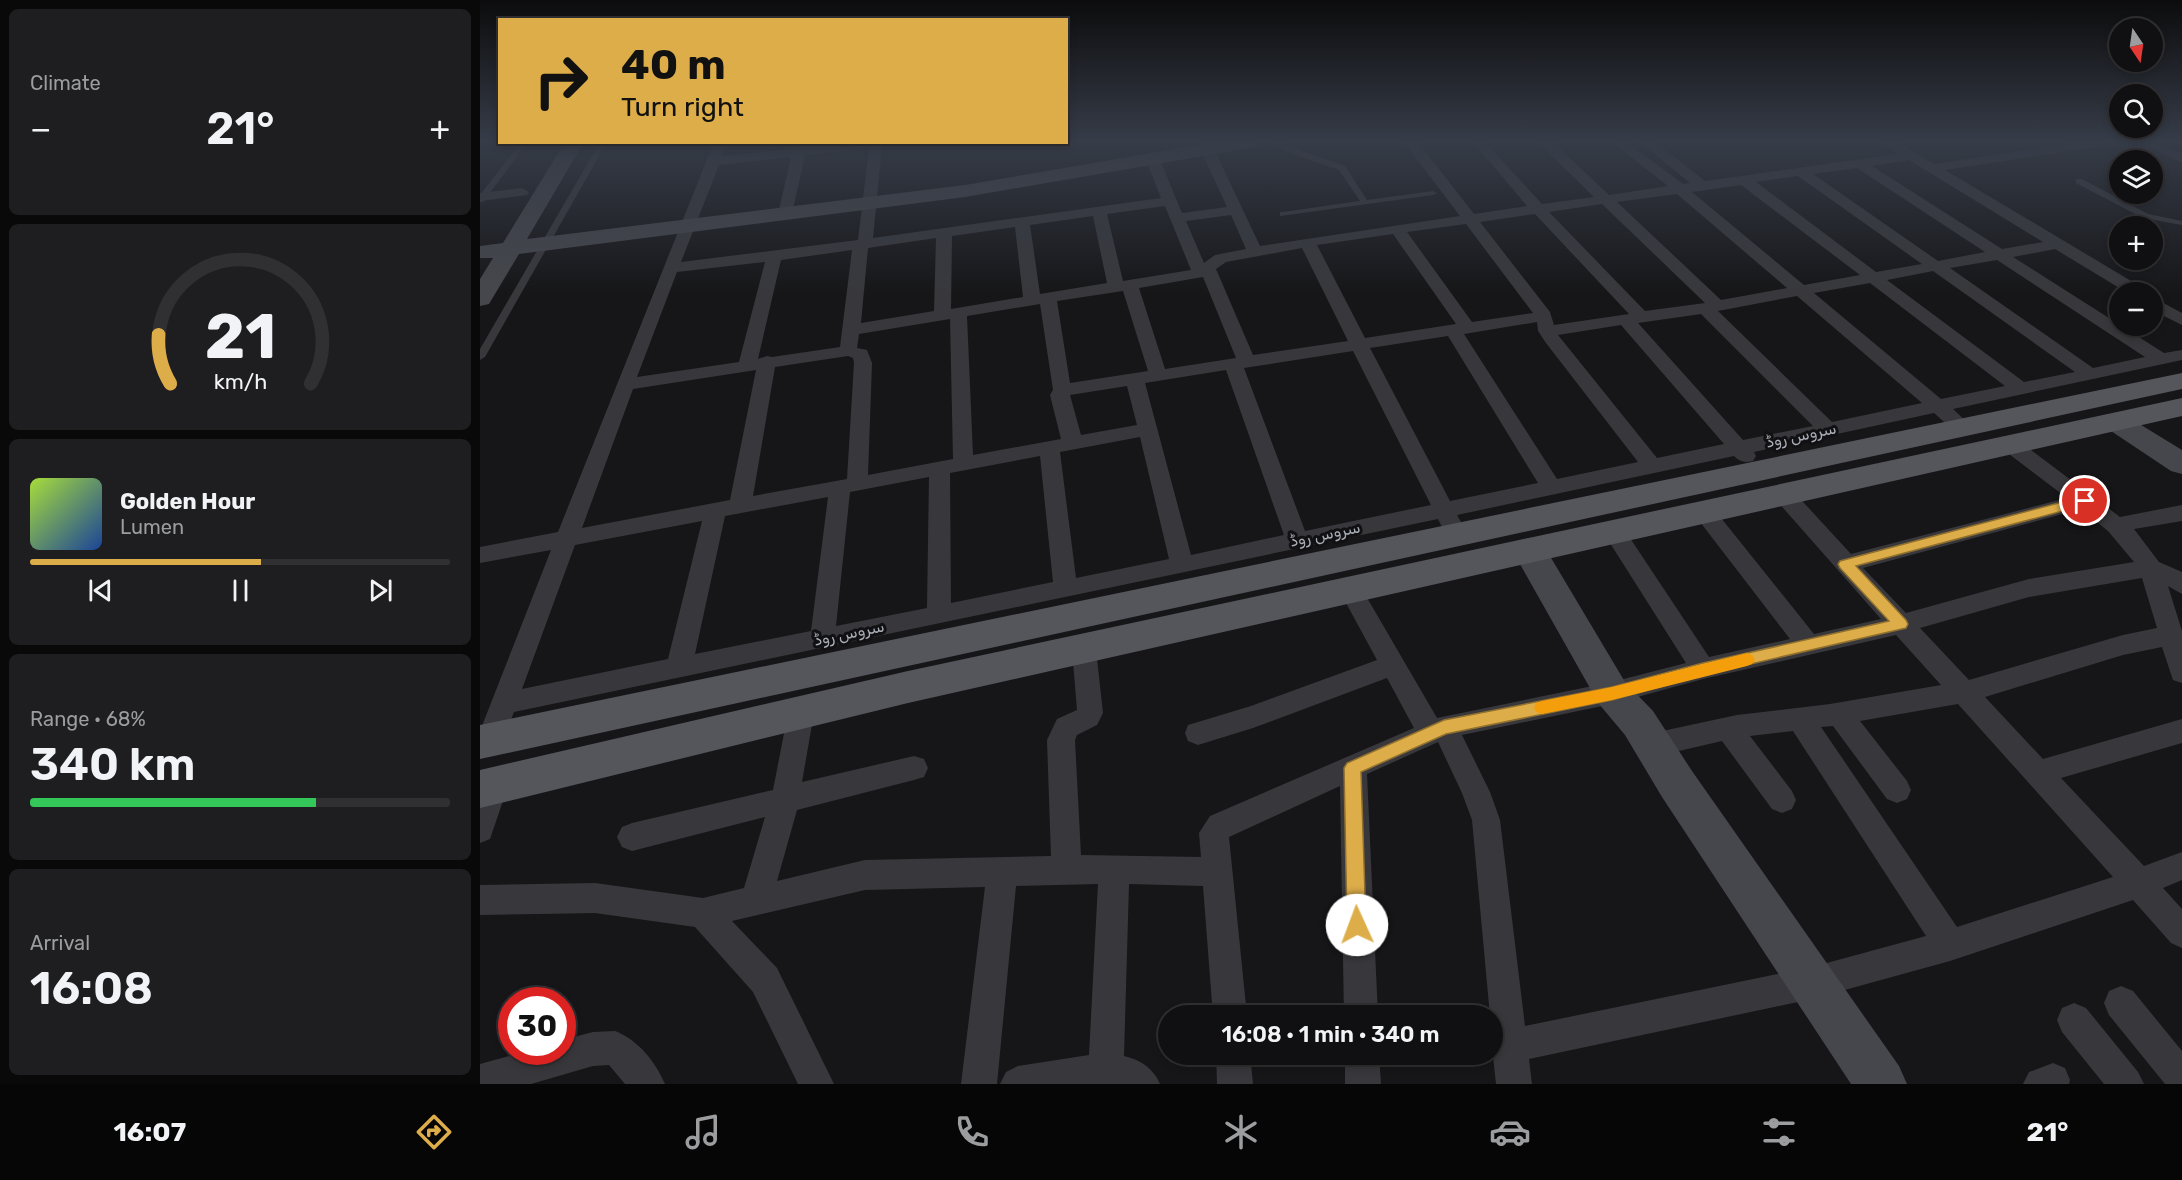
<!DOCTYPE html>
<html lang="en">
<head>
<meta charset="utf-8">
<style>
	:root { --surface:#101012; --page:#1e1e20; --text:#f1f3f6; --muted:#9c9d9f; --line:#303032; --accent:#ddad49 }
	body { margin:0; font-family:Rubik,Vazirmatn,sans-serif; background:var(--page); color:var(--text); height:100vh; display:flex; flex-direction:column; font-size:22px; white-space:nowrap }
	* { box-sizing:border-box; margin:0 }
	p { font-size:20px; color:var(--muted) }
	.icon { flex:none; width:33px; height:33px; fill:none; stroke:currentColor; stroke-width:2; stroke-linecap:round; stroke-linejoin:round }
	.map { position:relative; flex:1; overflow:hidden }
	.details { display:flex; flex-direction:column; gap:9px; padding:9px; background:#09090a; width:480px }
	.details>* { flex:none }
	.banner { position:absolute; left:18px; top:18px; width:570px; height:126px; border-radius:0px; box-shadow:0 3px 9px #0003,0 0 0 2px var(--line); background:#ddad49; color:#111; overflow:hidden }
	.needle { width:39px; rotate:167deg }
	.buttons { position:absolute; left:1629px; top:18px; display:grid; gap:12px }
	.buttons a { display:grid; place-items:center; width:54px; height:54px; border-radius:50%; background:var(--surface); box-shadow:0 3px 9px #0003,0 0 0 2px var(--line); font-size:30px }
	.speed { position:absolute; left:18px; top:987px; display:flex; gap:12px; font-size:30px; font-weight:700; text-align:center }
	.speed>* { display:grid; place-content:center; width:78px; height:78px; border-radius:50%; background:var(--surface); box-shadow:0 3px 9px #0003,0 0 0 2px var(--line); line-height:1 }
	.speed .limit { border:9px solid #d22; background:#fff; color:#111 }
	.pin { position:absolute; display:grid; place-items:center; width:51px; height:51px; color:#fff; margin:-26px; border:3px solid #fff; border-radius:50%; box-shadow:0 2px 6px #0007 }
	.me { position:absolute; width:66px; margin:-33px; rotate:358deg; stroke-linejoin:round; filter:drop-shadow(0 0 4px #0008) }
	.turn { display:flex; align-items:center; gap:21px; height:126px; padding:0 24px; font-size:27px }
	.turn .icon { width:78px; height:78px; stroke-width:2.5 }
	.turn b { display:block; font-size:42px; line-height:51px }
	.big { font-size:45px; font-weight:600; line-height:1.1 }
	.details .tile { flex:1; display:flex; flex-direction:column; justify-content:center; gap:9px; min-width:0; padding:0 21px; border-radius:9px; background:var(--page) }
	.details .dial { align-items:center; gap:0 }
	.dial svg { height:156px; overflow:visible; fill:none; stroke:var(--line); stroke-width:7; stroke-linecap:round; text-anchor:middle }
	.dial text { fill:var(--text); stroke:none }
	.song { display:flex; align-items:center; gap:18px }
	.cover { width:72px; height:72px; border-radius:9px; background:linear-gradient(135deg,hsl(80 70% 55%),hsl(220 70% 35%)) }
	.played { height:6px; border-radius:3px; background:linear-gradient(90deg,var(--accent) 55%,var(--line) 55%) }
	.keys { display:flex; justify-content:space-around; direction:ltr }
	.heat { display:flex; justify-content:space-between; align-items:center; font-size:33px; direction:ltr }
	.charge { height:9px; border-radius:4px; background:linear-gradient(90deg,#34c759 68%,var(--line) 0) }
	.trip { position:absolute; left:678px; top:1005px; width:345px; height:60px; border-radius:30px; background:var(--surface); box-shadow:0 3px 9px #0003,0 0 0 2px var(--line); font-weight:600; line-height:60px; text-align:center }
	.tabs { display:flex; height:96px; justify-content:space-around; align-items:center; background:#060607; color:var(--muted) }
	.tabs .icon { width:42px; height:42px }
	.tabs .selected { color:var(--accent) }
	.tabs b { font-size:27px; color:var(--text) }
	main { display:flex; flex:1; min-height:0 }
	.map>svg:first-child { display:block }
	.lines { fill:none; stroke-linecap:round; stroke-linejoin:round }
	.lane { fill:#38383c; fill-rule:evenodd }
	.street { fill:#38383c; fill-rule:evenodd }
	.secondary { fill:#46474c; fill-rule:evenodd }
	.primary { fill:#54565b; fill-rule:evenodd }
	.route { fill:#ddad49; stroke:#90702f; stroke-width:1.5 }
	.slow { fill:#f59e0b }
	.labels { text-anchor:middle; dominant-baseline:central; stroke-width:6; stroke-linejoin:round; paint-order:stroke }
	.street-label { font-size:16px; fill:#aaaeb6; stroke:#111113 }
</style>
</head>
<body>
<main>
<section class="details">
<div class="tile"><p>Climate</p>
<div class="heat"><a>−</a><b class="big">21°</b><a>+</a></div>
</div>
<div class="tile dial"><svg viewBox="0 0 100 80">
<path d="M14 69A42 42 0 1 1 86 69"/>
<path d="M14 69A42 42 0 0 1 8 44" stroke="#ddad49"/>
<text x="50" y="56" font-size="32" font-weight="700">21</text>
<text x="50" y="72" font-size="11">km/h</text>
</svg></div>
<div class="tile">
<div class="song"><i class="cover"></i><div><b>Golden Hour</b><p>Lumen</p></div></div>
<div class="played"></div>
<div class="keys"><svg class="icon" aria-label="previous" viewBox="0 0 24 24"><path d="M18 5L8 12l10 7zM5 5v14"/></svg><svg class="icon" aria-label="pause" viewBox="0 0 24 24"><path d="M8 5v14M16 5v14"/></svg><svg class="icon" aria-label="next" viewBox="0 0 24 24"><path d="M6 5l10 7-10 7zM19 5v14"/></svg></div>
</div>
<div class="tile"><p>Range · 68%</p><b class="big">340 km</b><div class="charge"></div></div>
<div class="tile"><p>Arrival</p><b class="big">16:08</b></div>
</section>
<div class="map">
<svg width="1702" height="1084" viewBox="0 0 1702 1084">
	<rect width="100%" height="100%" fill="#161618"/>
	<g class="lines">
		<g class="lane">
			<path d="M41,142H48L3,202H0V195Z"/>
			<path d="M120,142H127L5,357L0,360V349Z"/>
			<path d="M794,142H803L811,147L865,166L887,200L953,191L957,193L953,195L800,216V212H803L880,201L859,170L805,151Z"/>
			<path d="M1596,179H1602L1668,214L1702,221V225L1663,218L1596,183Z"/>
		</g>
		<g class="street">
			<path d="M234,142H247L242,156L313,149L314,142H328L327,147L371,142H419L418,145L402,147L393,238L681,198L666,160L673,156L680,160L702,213L747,207L721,151L728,147L735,151L780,246L980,216L924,142H938L994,214L1047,206L993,142H1005L1062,204L1114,197L1058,142H1073L1129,195L1188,186L1132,142H1147L1203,184L1210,183L1160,142H1175L1225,181L1418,154L1401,142H1417L1454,164L1598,142H1631L1624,146L1465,170L1663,288L1665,292H1646L1575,249L1533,257L1684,353L1702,350V360L1473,409L1491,426L1488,430C1473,434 1465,422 1454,413L1274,452L1276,456L1273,461C1265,463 1260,462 1254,456L977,515L981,522L978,527L970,530L962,527L958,519L34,712L20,748L10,752L0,748V731L71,550L0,563V547L78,532ZM389,149L378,240L201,262L239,165L311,157L298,214L305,218L312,214L325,155ZM1429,160L1563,242L1522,249L1392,166ZM1377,168L1505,252L1458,261L1333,174ZM1318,176L1442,264L1396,272L1276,182ZM1261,185L1380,275L1324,285L1212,192ZM1197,194L1307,288L1241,300L1137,202ZM1122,204L1225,303L1165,311L1069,212ZM685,206L711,270L643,281L627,214ZM1055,214L1149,314L1074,325L1070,312L1000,222ZM751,215L766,249L735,255L724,263L706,221ZM613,216L627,283L560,294L550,225ZM986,224L1053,313L992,322L927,232ZM535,227L543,297L471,309L472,236ZM913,234L976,324L885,338L837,245ZM456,238L454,311L381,323L388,248ZM822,248L868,341L773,355L736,269L746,262ZM372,250L360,347L292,357L287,356L278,359L301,260ZM1517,260L1665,357L1613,368L1470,268ZM285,262L259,362L157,377L197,272ZM1453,271L1595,372L1544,382L1407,280ZM723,277L756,358L685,369L659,288ZM1390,283L1525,386L1461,399L1334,293ZM643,291L668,371L590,383L577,301ZM1317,296L1442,403L1352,422L1238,311ZM560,304L573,390L570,395L581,439L493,455L487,316ZM1221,314L1333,426L1263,440L1158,323ZM470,319L473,459L388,475L392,363L387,350L377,348L379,334ZM1057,322L1058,331L1066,343L1158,462L1077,479L984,334ZM1141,325L1244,444L1177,458L1078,335ZM968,336L1058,483L970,501L890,348ZM873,351L951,505L825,531L764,368ZM368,356L373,358L374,363L367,479L273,496L295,367ZM276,370L250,500L102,528L153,389ZM746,370L804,535L711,555L665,383ZM647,386L657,425L601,435L590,395ZM660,437L689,559L596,578L580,452ZM560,456L573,582L471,603L470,473ZM449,477L447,608L356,626L370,492ZM348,497L331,631L215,654L245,516ZM222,521L188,659L42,689L95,545Z"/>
			<path d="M1661,142H1678L1702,154V163Z"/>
			<path d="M42,188L49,192L47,195L0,201V193Z"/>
			<path d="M1672,297L1702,313V325L1672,310Z"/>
			<path d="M1532,439L1539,441L1640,517L1702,505V521L1654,529L1679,562L1702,572V594L1688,586L1702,631V683L1693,680L1682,647L1643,655L1505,697L1563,759L1702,719V743L1581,778L1664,866L1702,852V880L1683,888L1702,909V948L1691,943L1653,900L1470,961L1332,999L1049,1059L1052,1084H1016L1012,1047V1016H1010L992,820L982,793L958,742L887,774L898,1016H864L860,786L749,837L767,1016H733L723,886L649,884L644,1056C661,1060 673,1068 680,1084H520L526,1072L538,1066L609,1055L618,884L536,886L517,1084H481L505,887L385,890L252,921L297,968L354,1084H318L273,992L215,927L115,913L0,915V885L115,883L223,898L264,888L285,817L152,851L142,847L137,837L142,827L152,823L293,790L308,713L312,705L321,702L330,705L334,713L322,782L434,756L444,759L448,768L444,777L434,780L317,810L297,881L385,860L571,856L567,740L577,719L597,710L592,650L595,643L604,640L613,643L616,650L623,713L617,725L597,735L595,740L601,855L721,857L719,833L730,816L934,728L907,678L773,728L718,745L708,741L705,733L708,725L771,706L897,660L859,590L863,584L871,581L879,584L957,718L1132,682L1206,663L1123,532L1126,526L1134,524L1142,526L1229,657L1310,639L1217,518L1214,513L1217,508L1225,505L1233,508L1334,634L1401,619L1297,501L1294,496L1297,491L1305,489L1313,491L1371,554L1587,498L1525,451L1522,446L1525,441ZM1601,509L1628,531L1654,562L1549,579L1426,613L1383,568ZM1662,578L1677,628L1643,635L1489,680L1440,628L1549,597ZM1416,635L1461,685L1350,704L1257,715L1173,733L1163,737L1159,745L1163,753L1173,757L1242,741L1292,809L1302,813L1312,809L1316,800L1312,791L1270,736L1313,731L1446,936L1332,967L1045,1026L1020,820L1010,792L982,735L1132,704L1223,679ZM1478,704L1633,877L1477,927L1341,727L1353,726L1407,799L1417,803L1427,799L1431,790L1427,781L1380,721Z"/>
			<path d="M14,773L24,777L28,786L10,839L0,843V786L4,777Z"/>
			<path d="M1641,986L1653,991L1702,1051V1084H1685L1629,1015L1624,1003L1629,991Z"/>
			<path d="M1594,1003L1606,1008L1658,1072L1664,1084H1624L1582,1032L1577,1020L1582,1008Z"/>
			<path d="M135,1031C158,1040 175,1061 185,1084H145L129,1065L113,1066L51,1084H0V1064L43,1052H82V1040L113,1032Z"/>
			<path d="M736,1054H770L773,1084H737Z"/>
			<path d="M865,1054H899L901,1084H865Z"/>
			<path d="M1573,1063L1585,1068L1590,1080L1589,1084H1543L1549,1072Z"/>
		</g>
		<g class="secondary">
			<path d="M85,142H104L47,239L485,185L735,142H779L776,146L769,148L485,197L39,254L9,304L0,306V279L13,258H0V246L23,243Z"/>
			<path d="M1638,414L1648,417L1702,450V474L1691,471L1628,429L1624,423L1628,417Z"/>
			<path d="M1049,538L1061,541L1145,682L1173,711L1212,771L1419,1066L1427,1084H1371L1182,797L1145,735L1119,704L1032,550L1037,541Z"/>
		</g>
		<g class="primary">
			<path d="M1702,373V389L0,759V725Z"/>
			<path d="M1702,398V416L428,703L0,808V770L428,671Z"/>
		</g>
	</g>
	<linearGradient id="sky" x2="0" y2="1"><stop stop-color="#0c0c0d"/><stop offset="0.48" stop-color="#363c48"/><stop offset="1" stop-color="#363c48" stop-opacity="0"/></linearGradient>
	<rect width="1702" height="294" fill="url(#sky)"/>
	<path class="route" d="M1605,496L1611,501L1609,504L1376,566L1426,620L1428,624L1426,628L1223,675L1132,700L966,734L881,772L886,925L884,932L877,935L870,932L867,925L864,768L867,763L964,720L1132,687L1223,663L1409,621L1360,568L1358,564L1360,561Z"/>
	<path class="slow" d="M1267,653L1272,655L1275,660L1272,664L1267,666L1132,700L1062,714L1056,712L1054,708L1056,703L1062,701L1132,687Z"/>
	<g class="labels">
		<g class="street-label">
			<text transform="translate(1321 435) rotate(-12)">سروس روڈ</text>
			<text transform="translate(845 534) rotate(-12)">سروس روڈ</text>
			<text transform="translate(369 633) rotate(-12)">سروس روڈ</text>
		</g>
	</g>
</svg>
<div class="buttons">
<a><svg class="needle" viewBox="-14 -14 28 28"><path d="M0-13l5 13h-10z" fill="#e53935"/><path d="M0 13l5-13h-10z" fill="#9c9d9f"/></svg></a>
<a><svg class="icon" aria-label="search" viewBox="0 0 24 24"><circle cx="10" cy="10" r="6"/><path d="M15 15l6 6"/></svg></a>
<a><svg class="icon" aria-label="layers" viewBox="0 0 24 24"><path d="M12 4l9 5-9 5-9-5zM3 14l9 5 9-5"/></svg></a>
<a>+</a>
<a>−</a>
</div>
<div class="speed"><div class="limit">30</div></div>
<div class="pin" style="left:1605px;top:501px;background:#d93025"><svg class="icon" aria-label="arrive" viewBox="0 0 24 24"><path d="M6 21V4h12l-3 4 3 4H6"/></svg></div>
<svg class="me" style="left:877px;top:925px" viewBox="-20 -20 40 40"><circle r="19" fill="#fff"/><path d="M0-13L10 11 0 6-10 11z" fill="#ddad49"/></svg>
<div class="trip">16:08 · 1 min · 340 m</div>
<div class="banner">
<div class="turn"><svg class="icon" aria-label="right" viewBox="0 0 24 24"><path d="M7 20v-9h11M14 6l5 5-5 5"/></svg><div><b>40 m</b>Turn right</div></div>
</div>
</div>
</main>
<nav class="tabs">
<b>16:07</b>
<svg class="icon selected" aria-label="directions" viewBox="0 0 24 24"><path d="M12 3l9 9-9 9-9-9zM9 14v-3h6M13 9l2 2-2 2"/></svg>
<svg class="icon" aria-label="music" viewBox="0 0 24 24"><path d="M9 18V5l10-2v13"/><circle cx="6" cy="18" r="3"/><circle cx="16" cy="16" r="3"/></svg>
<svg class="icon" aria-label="phone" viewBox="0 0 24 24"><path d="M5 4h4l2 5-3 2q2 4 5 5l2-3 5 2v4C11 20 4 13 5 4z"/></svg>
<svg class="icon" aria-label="climate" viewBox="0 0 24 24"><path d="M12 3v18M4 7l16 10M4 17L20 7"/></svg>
<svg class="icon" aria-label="car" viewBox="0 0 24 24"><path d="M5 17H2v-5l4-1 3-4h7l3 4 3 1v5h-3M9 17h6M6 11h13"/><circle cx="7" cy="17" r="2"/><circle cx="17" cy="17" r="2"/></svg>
<svg class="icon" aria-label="filters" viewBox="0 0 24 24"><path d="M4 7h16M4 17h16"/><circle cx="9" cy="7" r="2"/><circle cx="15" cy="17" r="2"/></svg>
<b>21°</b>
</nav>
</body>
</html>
